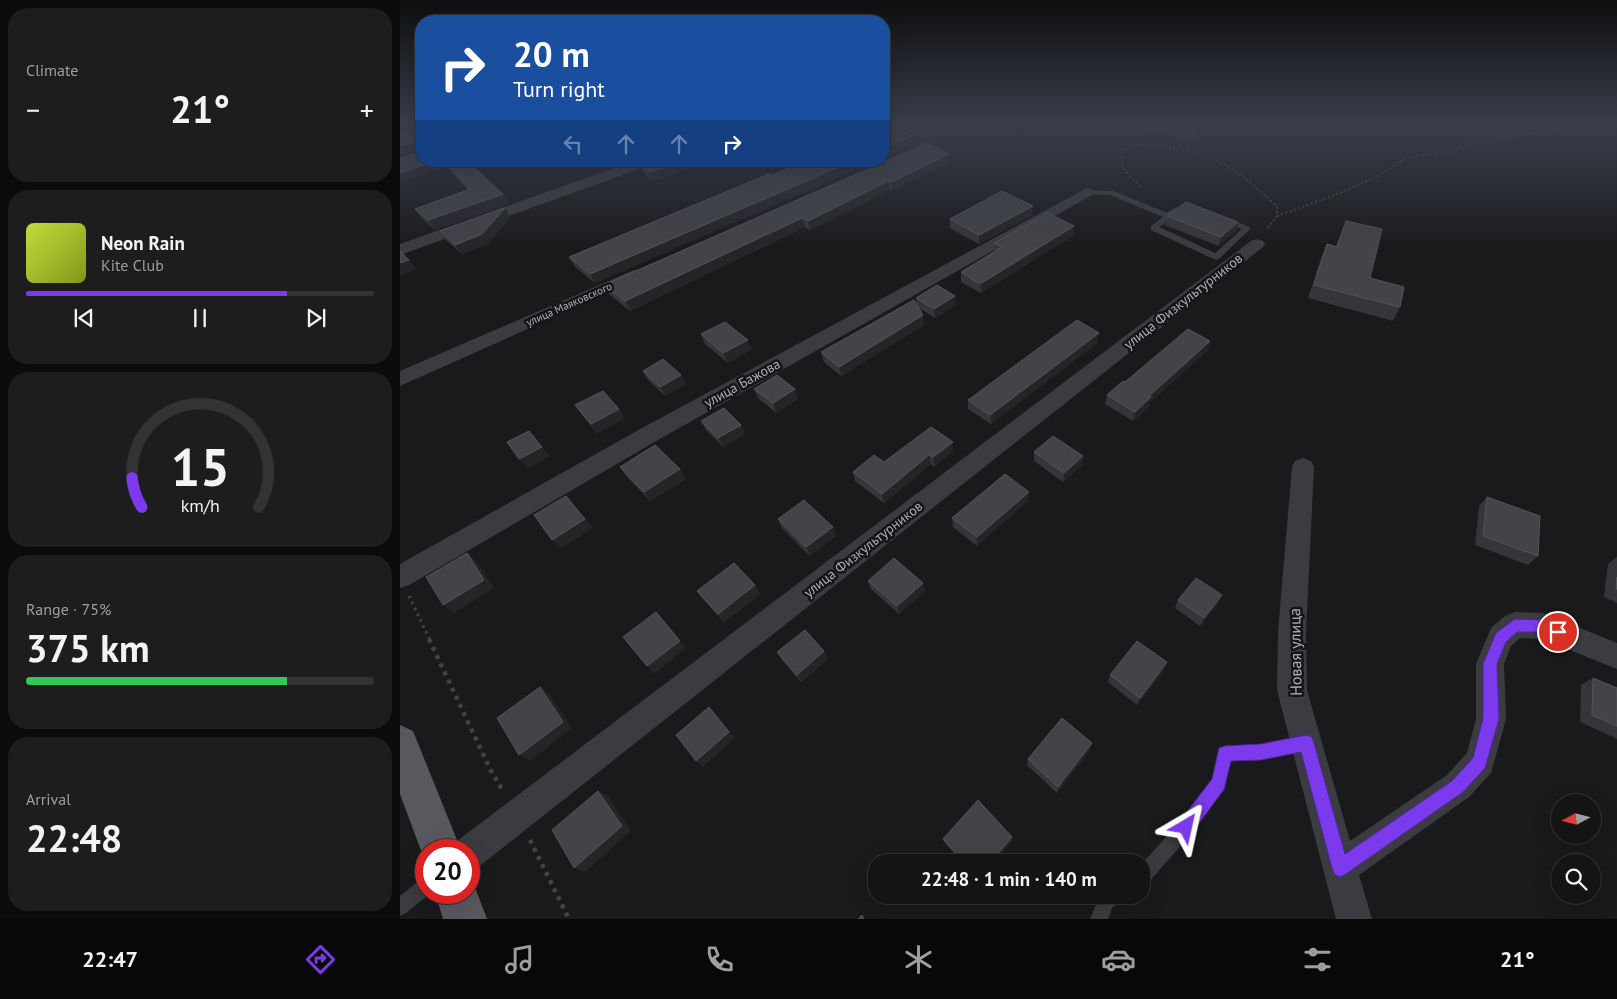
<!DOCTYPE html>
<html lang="en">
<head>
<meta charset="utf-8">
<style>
	:root { --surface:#141415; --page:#1d1d1e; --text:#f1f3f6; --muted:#9d9ea0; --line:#333334; --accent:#7c3aed }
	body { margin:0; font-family:"PT Sans",sans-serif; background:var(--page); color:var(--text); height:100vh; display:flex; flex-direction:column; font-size:19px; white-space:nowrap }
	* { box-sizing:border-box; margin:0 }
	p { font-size:16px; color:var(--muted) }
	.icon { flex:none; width:28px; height:28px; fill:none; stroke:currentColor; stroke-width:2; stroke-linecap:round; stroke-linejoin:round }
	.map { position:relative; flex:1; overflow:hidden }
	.drawer { display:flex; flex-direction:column; gap:8px; padding:8px; background:#0b0b0c; width:400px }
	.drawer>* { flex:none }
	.hud { position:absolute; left:15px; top:15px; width:475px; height:152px; border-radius:20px; box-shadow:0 5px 20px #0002,0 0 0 1px var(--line); background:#1a4fa0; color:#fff; overflow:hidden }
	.needle { width:32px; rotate:263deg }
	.tools { position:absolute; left:1151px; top:794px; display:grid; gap:10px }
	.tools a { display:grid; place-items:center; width:50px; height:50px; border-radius:50%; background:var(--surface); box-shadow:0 5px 20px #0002,0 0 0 1px var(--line); font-size:25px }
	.speed { position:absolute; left:15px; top:839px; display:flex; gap:10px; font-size:25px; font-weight:700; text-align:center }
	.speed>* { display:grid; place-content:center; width:65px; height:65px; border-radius:50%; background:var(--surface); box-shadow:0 5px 20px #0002,0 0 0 1px var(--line); line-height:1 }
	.speed .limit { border:8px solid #d22; background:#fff; color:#111 }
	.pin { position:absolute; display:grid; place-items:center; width:42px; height:42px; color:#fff; margin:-21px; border:2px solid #fff; border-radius:50%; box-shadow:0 1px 5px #0007 }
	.me { position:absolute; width:55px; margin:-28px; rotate:36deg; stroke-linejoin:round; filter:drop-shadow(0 0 4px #0008) }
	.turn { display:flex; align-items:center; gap:18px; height:105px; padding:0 15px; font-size:22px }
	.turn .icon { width:65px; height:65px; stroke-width:2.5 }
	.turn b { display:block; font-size:35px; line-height:42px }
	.lanes { display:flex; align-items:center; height:48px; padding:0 15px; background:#0003; justify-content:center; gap:25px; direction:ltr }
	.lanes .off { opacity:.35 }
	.big { font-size:38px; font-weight:700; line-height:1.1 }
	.drawer .tile { flex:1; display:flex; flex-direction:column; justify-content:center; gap:8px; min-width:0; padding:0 18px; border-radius:20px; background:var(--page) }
	.drawer .dial { align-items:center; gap:0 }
	.dial svg { height:130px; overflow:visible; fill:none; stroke:var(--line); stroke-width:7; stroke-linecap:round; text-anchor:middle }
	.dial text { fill:var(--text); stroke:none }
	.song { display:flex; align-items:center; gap:15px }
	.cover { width:60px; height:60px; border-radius:8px; background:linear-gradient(135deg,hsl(70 70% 55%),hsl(70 70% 35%)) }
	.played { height:5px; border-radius:2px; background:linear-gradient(90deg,var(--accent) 75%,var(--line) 75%) }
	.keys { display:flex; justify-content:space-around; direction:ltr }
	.heat { display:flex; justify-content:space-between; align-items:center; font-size:28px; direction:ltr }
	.charge { height:8px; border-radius:4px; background:linear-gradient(90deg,#34c759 75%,var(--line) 0) }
	.trip { position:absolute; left:468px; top:854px; width:282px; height:50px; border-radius:20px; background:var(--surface); box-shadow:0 5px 20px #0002,0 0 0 1px var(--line); font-weight:700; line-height:50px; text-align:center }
	.dock { display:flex; height:80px; justify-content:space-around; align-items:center; background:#080808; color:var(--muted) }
	.dock .icon { width:35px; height:35px }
	.dock .on { color:var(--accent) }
	.dock b { font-size:22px; color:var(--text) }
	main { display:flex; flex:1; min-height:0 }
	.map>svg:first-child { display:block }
	.water { fill:#30383f }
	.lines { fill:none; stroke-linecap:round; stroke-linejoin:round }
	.path-far2 { stroke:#414348; stroke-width:2; stroke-dasharray:2 2.5; stroke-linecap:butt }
	.path-far1 { stroke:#414348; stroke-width:3; stroke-dasharray:2.5 4; stroke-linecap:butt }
	.path { stroke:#414348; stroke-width:4.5; stroke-dasharray:4 5; stroke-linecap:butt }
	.lane { fill:#3b3c41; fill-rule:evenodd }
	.street { fill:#3b3c41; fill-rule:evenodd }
	.primary { fill:#57595f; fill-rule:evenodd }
	.wall { fill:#36363a }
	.shaded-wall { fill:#252528 }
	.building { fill:#434348; stroke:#53555a }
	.route { fill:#7c3aed; stroke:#51269a }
	.labels { text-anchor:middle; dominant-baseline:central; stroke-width:5; stroke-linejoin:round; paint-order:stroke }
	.far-street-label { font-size:11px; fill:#adb1bb; stroke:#151517 }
	.street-label { font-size:14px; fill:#adb1bb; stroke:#151517 }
	.near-street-label { font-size:16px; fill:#adb1bb; stroke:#151517 }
</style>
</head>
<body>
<main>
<section class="drawer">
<div class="tile"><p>Climate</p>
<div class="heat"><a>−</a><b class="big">21°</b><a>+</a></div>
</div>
<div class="tile">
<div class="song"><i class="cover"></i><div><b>Neon Rain</b><p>Kite Club</p></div></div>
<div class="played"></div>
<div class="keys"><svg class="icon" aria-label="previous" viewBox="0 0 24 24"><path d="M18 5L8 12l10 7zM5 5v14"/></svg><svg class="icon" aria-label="pause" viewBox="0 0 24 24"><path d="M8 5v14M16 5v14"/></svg><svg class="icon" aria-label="next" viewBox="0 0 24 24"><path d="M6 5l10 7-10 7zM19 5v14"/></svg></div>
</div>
<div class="tile dial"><svg viewBox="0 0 100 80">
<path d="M14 69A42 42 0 1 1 86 69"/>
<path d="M14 69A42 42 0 0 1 8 51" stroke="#7c3aed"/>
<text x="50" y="56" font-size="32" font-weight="700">15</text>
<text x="50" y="72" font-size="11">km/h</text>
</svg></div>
<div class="tile"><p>Range · 75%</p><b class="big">375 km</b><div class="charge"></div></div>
<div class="tile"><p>Arrival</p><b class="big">22:48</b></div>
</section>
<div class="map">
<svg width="1217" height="919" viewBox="0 0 1217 919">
	<rect width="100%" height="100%" fill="#1a1a1c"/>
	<path class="water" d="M711,122H801L794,138L789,140Z"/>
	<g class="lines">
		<g class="path-far2">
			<path d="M740,187L722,167V154L732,145C800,147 829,159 877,207V216L867,229"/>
			<path d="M877,216L935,195L978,176L997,163L1014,156L1053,153L1062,146L1084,141L1173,127L1191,122"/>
		</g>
		<path class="path-far1" d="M9,596L30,640"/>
		<g class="path">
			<path d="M29,639L90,769L103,791"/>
			<path d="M130,840L169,919"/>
		</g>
		<g class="lane">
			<path d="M684,190L714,191L767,213L776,207H782V211L759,227L815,253L842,229L821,221V217H827L851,228L819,259L816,260L751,230V226L763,217L710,195L687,194L683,192Z"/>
			<path d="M905,735L910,738L913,743L910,748L905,751L861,760L831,761L825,789L792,833L747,884L741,886V865L780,821L812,779L820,749L825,746L861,744Z"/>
			<path d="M26,877V892H32L6,913L0,916V896L20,880Z"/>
			<path d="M700,895H725L722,901L712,908L708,919H690Z"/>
		</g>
		<g class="street">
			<path d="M234,161H255L253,164L0,255V244Z"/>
			<path d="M687,188L692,189L694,192L692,195L258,440L9,585L0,588V564L242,428Z"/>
			<path d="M857,239L863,241L865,244L863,247L81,865L69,870V850H53L57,841L851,241Z"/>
			<path d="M234,270L240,271L243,275L240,279L0,386V371Z"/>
			<path d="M903,458L911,461L914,467L906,632L907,690L950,841L1047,775L1067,753L1076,719V664L1091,628L1105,616L1115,612L1143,613L1217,643V669L1142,639L1120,638L1111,646L1104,664L1106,719L1091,773L1069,797L959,875L972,919H936L877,690L878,632L892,467L895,461Z"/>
		</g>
		<g class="primary">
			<path d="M0,725L13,731L61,850H26V864L0,794Z"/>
			<path d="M69,876L71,877L87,919H43L35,892H69Z"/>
		</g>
	</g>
	<g class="wall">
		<path d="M527,143L549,163L492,191L490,190L410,230L405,227L230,311L209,294L204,285Z"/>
		<path d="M239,161H308L264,178L252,181L242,170Z"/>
		<path d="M405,161H475L195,283L175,267L169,257Z"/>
		<path d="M48,166L103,194L109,204L35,230L22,218L15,209L68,190L54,175Z"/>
		<path d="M632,215L579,244L550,228V219Z"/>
		<path d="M767,216L838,222L836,231L818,246L765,225Z"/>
		<path d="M110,217L88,244L62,254L46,240L40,231Z"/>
		<path d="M946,221L970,278L1000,307L993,321L908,298L921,258L927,244L936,246Z"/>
		<path d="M674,226V235L581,293L561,282V272L594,252V243Z"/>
		<path d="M516,298L556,305L535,318L519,308L524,325L441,376L424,362L421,352L517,306Z"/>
		<path d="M699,333L697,343L591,424L568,409V400Z"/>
		<path d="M301,334L352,349L328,363L305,344Z"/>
		<path d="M810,341L808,350L750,402L749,407L733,421L705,404L707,395L725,382Z"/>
		<path d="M243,371L286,384L265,396L248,380Z"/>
		<path d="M354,389H395L398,399L376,413L358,398Z"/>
		<path d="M175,405L225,418L197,433L182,415Z"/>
		<path d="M301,421L341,425L345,434L323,447L306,430Z"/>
		<path d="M553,442V451L534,467L531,464L484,503L455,481L453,472Z"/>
		<path d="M634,452L682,465L663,482L634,461Z"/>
		<path d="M220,467L280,469L286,479L250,501L226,476Z"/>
		<path d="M1087,497L1138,556L1128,565L1075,545L1079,506Z"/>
		<path d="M628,501L577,546L553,527L552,518Z"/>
		<path d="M378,519L436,536L410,556L382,528Z"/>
		<path d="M1217,557V603L1204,597L1208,564Z"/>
		<path d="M468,581L523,583L525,591L499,614L471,589Z"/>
		<path d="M355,585L360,594L324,622L303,599L297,591Z"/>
		<path d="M778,600L818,603L800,626L775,608Z"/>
		<path d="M377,652L428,659L401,682L382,660Z"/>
		<path d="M764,670L737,705L708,682L710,675Z"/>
		<path d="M1193,678L1217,688V739L1180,722L1181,685Z"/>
		<path d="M692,743L690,750L657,793L627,765L628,759Z"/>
		<path d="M612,837V841L595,862H562L545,843L543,839Z"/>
	</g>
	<g class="shaded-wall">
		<path d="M512,136L513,145L484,157V148Z"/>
		<path d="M17,142L21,150L0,155V146Z"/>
		<path d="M549,154V163L492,191L491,182Z"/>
		<path d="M36,161L42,169L0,183V173Z"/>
		<path d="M282,161H308L264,178L252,181L248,172Z"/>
		<path d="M453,161H475L195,283L190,274Z"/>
		<path d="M488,181L490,190L410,230L408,221Z"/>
		<path d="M103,194L109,204L35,230L28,220Z"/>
		<path d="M633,206L632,215L579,244V235Z"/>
		<path d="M105,208L110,217L88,244L62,254L55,245Z"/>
		<path d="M402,218L405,227L230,311L225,301Z"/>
		<path d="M838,222L836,231L818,246L821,237Z"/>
		<path d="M674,226V235L581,293L580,284Z"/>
		<path d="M9,260L16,269L0,276V263Z"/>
		<path d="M555,296L556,305L535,318L534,309Z"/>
		<path d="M523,315L524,325L441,376L439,367Z"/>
		<path d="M699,333L697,343L591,424L590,415Z"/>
		<path d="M348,340L352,349L328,363L323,353Z"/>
		<path d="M810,341L808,350L750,402L749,407L733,421L735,412L749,396Z"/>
		<path d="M281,375L286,384L265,396L260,387Z"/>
		<path d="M395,389L398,399L376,413L373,403Z"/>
		<path d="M219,409L225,418L197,433L191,424Z"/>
		<path d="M341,425L345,434L323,447L318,438Z"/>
		<path d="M553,442V451L534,467L533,457Z"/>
		<path d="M142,447L150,456L128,469L119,459Z"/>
		<path d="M529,455L531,464L484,503L482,494Z"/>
		<path d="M683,456L682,465L663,482L664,473Z"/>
		<path d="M280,469L286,479L250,501L244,492Z"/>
		<path d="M629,492L628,501L577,546V537Z"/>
		<path d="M166,496L193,528L161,548L152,540Z"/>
		<path d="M433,527L436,536L410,556L406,547Z"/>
		<path d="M67,553L77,562L94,588L54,613L43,605Z"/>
		<path d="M523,583L525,591L499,614L497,606Z"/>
		<path d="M355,585L360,594L324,622L318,614Z"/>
		<path d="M822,595L818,603L800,626L804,618Z"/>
		<path d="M263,620L286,648L254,674L247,666Z"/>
		<path d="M424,651L428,659L401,682L397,675Z"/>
		<path d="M767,662L764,670L737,705L740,698Z"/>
		<path d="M140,687L149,694L172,728L130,761L119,755Z"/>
		<path d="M309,707L335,738L303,767L296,761Z"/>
		<path d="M692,743L690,750L657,793L658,787Z"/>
		<path d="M198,791L208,796L231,831L185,872L174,868Z"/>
		<path d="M612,837V841L595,862H591Z"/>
	</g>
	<g class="building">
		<path d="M487,123L512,136L484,148V125Z"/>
		<path d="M8,132L21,146V161H36L0,173V158L17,153V142L0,146V134Z"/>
		<path d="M527,143L549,154L491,182L488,181L408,221L402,218L225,301L204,285Z"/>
		<path d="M53,161H67L103,194L28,220L15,209L70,189L48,166Z"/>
		<path d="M239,161H282L261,169L248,172Z"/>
		<path d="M405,161H453L190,274L169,257L369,174L372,175Z"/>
		<path d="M602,191L633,206L579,235L550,219Z"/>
		<path d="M786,202L838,222L821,237L767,216Z"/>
		<path d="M105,208L82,234L55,245L40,231Z"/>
		<path d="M648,213L674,226L580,284L561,272L602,247L594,243Z"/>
		<path d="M946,221L982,229L970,278L1004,287L1000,307L914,285L927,244L937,247Z"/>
		<path d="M0,251L9,260L0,263Z"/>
		<path d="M537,285L555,296L534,309L516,298Z"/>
		<path d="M514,300L523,315L439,367L421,352Z"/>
		<path d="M677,320L699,333L590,415L568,400Z"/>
		<path d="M325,322L348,340L323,353L301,334Z"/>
		<path d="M788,329L810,341L749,396L751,397L735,412L707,395L723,381L725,382Z"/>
		<path d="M263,359L281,375L260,387L243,371Z"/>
		<path d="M377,375L395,389L373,403L354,389Z"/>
		<path d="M203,391L219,409L191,424L175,405Z"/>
		<path d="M324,408L341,425L318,438L301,421Z"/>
		<path d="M531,427L553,442L533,457L529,455L482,494L453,472L474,455L484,462Z"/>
		<path d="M129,431L142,447L119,459L107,442Z"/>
		<path d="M653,436L683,456L664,473L634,452Z"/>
		<path d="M255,445L280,469L244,492L220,467Z"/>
		<path d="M605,474L629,492L577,537L552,518Z"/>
		<path d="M166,496L185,519L152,540L134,515Z"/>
		<path d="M1087,497L1140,516L1138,556L1083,536Z"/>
		<path d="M404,500L433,527L406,547L378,519Z"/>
		<path d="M67,553L84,580L43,605L26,577Z"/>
		<path d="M494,558L523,583L497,606L468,581Z"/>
		<path d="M334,563L355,585L318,614L297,591Z"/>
		<path d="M1217,577V589H1216Z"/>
		<path d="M796,578L822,595L804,618L778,600Z"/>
		<path d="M256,612L280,641L247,666L223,637Z"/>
		<path d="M405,630L424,651L397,675L377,652Z"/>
		<path d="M737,641L767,662L740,698L710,675Z"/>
		<path d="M1193,678L1217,688V726L1192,715Z"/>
		<path d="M140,687L163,722L119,755L97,718Z"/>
		<path d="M309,707L329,732L296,761L276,735Z"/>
		<path d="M662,718L692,743L658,787L628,759Z"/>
		<path d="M198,791L222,826L174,868L152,830Z"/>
		<path d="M578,800L612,837L591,862H564L543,839Z"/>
		<path d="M462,915L464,919H458Z"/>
	</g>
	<linearGradient id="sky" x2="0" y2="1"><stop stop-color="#0e0e0f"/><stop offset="0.49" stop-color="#383e4b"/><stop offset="1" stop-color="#383e4b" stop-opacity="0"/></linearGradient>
	<rect width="1217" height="251" fill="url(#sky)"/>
	<path class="route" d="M1115,619L1143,620L1163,628L1165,632L1163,637L1158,639L1142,632H1117L1106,642L1097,664L1099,719L1085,768L1063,792L946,874L940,877L934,874L932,868L901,752L861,760L831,761L824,789L792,833L786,835L780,833L778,827L780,821L812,779L819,748L825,746L861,744L906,735L912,737L914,743L945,854L1052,781L1073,758L1083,719V664L1096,633Z"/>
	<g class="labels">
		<g class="far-street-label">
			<text transform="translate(169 304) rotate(-24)">улица Маяковского</text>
		</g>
		<g class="street-label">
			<text transform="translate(783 301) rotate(-38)">улица Физкультурников</text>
			<text transform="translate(342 383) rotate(-29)">улица Бажова</text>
			<text transform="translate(463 549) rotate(-38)">улица Физкультурников</text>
		</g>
		<g class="near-street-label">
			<text transform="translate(895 652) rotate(-91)">Новая улица</text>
		</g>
	</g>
</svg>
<div class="tools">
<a><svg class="needle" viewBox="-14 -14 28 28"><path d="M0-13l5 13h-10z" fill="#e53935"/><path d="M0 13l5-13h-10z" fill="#9d9ea0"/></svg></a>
<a><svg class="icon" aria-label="search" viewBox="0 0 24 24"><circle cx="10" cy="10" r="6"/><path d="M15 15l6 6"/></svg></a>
</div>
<div class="speed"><div class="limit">20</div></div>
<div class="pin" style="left:1158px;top:632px;background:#d93025"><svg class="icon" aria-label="arrive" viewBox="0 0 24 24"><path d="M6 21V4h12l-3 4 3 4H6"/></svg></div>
<svg class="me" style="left:786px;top:827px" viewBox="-20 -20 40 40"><path d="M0-17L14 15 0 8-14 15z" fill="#7c3aed" stroke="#fff" stroke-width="4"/></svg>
<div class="trip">22:48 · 1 min · 140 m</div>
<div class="hud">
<div class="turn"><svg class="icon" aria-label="right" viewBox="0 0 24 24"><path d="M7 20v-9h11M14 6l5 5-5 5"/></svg><div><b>20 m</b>Turn right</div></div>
<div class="lanes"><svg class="icon off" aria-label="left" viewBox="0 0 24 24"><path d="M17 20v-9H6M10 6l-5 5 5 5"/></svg><svg class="icon off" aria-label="ahead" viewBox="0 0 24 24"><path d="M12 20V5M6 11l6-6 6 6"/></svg><svg class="icon off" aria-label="ahead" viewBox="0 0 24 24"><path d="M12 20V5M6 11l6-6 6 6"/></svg><svg class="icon" aria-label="right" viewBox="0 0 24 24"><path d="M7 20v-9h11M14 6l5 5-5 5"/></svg></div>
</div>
</div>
</main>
<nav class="dock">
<b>22:47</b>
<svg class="icon on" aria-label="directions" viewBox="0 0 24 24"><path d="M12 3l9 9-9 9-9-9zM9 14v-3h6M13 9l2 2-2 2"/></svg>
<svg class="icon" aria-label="music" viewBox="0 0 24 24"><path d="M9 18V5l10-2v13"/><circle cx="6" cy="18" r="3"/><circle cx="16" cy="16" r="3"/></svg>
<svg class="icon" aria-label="phone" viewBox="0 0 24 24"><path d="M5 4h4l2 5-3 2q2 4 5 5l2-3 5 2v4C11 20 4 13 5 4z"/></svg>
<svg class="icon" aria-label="climate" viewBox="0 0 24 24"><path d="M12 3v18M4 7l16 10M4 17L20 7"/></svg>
<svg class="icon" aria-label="car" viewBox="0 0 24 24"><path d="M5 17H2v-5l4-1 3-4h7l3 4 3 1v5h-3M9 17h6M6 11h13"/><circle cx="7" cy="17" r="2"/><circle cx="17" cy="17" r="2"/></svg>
<svg class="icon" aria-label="filters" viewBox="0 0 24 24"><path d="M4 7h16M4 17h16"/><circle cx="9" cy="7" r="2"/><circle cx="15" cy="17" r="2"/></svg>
<b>21°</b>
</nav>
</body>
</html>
